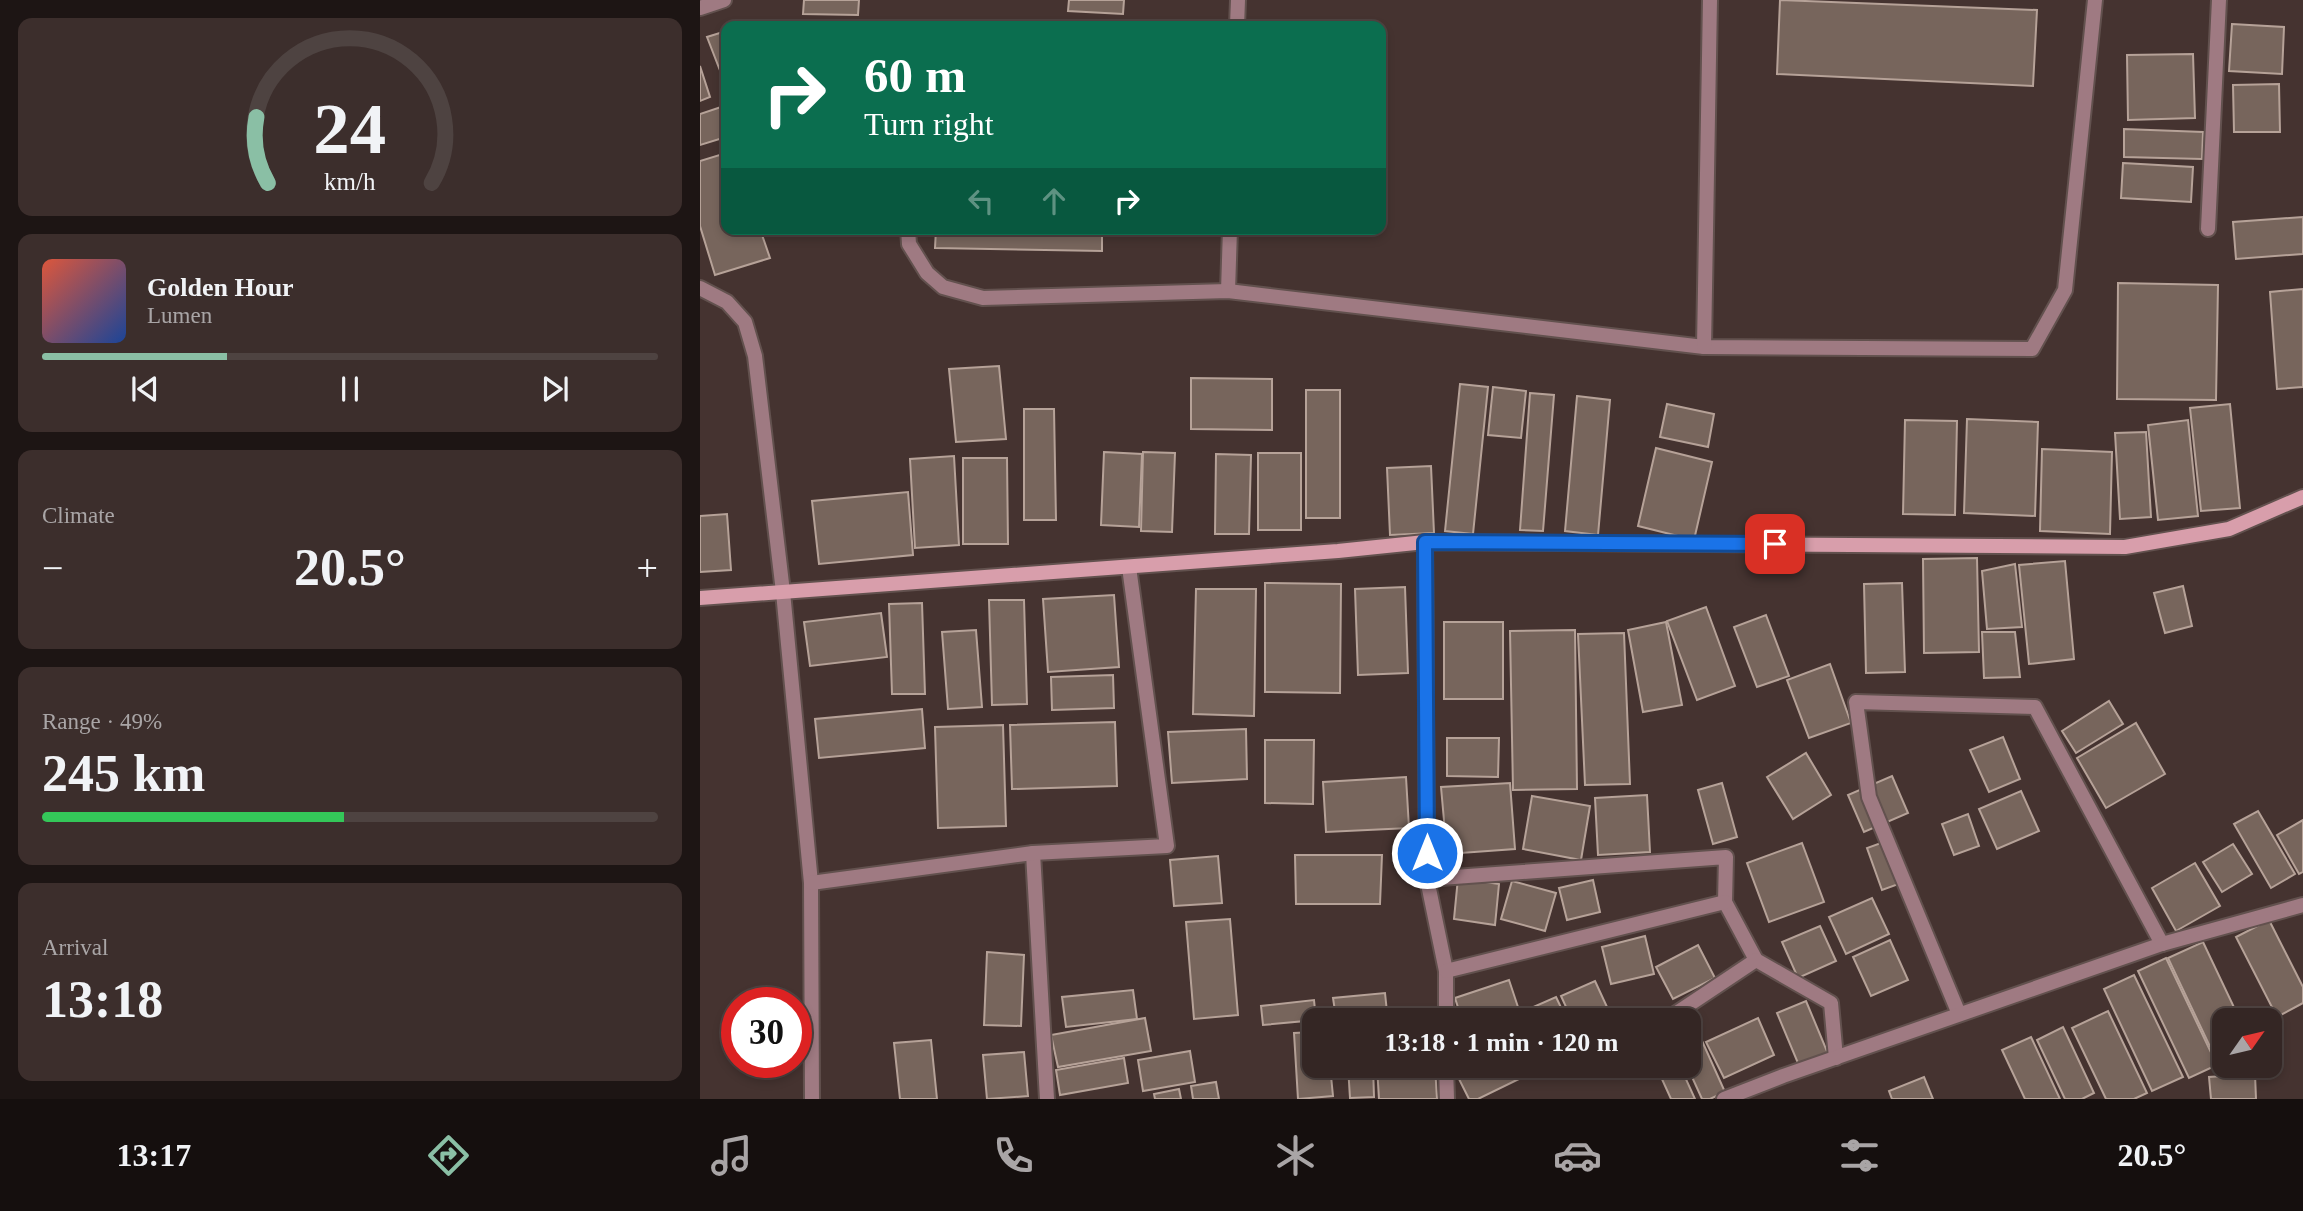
<!DOCTYPE html>
<html lang="en">
<head>
<meta charset="utf-8">
<style>
	:root { --surface:#342624; --page:#3c2e2c; --text:#f1f3f6; --muted:#a9a5a6; --line:#4e4341; --accent:#8abfa5 }
	body { margin:0; font-family:"Times New Roman",serif; background:var(--page); color:var(--text); height:100vh; display:flex; flex-direction:column; font-size:26px; white-space:nowrap }
	* { box-sizing:border-box; margin:0 }
	p { font-size:23px; color:var(--muted) }
	.icon { flex:none; width:38px; height:38px; fill:none; stroke:currentColor; stroke-width:2; stroke-linecap:round; stroke-linejoin:round }
	.map { position:relative; flex:1; overflow:hidden }
	.panel { display:flex; flex-direction:column; gap:18px; padding:18px; background:#1d1514; width:700px }
	.panel>* { flex:none }
	.banner { position:absolute; left:21px; top:21px; width:665px; height:214px; border-radius:14px; box-shadow:0 4px 10px #0003,0 0 0 2px var(--line); background:#0b6e4f; color:#fff; overflow:hidden }
	.needle { width:46px; rotate:56deg }
	.buttons { position:absolute; left:1512px; top:1008px; display:grid; gap:14px }
	.buttons a { display:grid; place-items:center; width:70px; height:70px; border-radius:14px; background:var(--surface); box-shadow:0 4px 10px #0003,0 0 0 2px var(--line); font-size:35px }
	.speed { position:absolute; left:21px; top:987px; display:flex; gap:14px; font-size:35px; font-weight:700; text-align:center }
	.speed>* { display:grid; place-content:center; width:91px; height:91px; border-radius:50%; background:var(--surface); box-shadow:0 4px 10px #0003,0 0 0 2px var(--line); line-height:1 }
	.speed .limit { border:10px solid #d22; background:#fff; color:#111 }
	.pin { position:absolute; display:grid; place-items:center; width:60px; height:60px; color:#fff; margin:-30px; border-radius:14px; box-shadow:0 4px 10px #0006 }
	.me { position:absolute; width:77px; margin:-38px; rotate:0deg; stroke-linejoin:round; filter:drop-shadow(0 0 5px #0008) }
	.turn { display:flex; align-items:center; gap:24px; height:147px; padding:0 28px; font-size:32px }
	.turn .icon { width:91px; height:91px; stroke-width:2.5 }
	.turn b { display:block; font-size:49px; line-height:60px }
	.lanes { display:flex; align-items:center; height:66px; padding:0 28px; background:#0003; justify-content:center; gap:35px; direction:ltr }
	.lanes .off { opacity:.35 }
	.big { font-size:52px; font-weight:800; line-height:1.1 }
	.panel .tile { flex:1; display:flex; flex-direction:column; justify-content:center; gap:10px; min-width:0; padding:0 24px; border-radius:14px; background:var(--page) }
	.panel .dial { align-items:center; gap:0 }
	.dial svg { height:182px; overflow:visible; fill:none; stroke:var(--line); stroke-width:7; stroke-linecap:round; text-anchor:middle }
	.dial text { fill:var(--text); stroke:none }
	.song { display:flex; align-items:center; gap:21px }
	.cover { width:84px; height:84px; border-radius:10px; background:linear-gradient(135deg,hsl(10 70% 55%),hsl(220 70% 35%)) }
	.played { height:7px; border-radius:4px; background:linear-gradient(90deg,var(--accent) 30%,var(--line) 30%) }
	.keys { display:flex; justify-content:space-around; direction:ltr }
	.heat { display:flex; justify-content:space-between; align-items:center; font-size:38px; direction:ltr }
	.charge { height:10px; border-radius:5px; background:linear-gradient(90deg,#34c759 49%,var(--line) 0) }
	.trip { position:absolute; left:602px; top:1008px; width:399px; height:70px; border-radius:14px; background:var(--surface); box-shadow:0 4px 10px #0003,0 0 0 2px var(--line); font-weight:800; line-height:70px; text-align:center }
	.menu { display:flex; height:112px; justify-content:space-around; align-items:center; background:#150f0e; color:var(--muted) }
	.menu .icon { width:49px; height:49px }
	.menu .on { color:var(--accent) }
	.menu b { font-size:32px; color:var(--text) }
	main { display:flex; flex:1; min-height:0 }
	.map>svg:first-child { display:block }
	.building { fill:#77655c; stroke:#b6a298; stroke-width:2 }
	.lines { fill:none; stroke-linecap:round; stroke-linejoin:round }
	.lane-casing { stroke:#62514e; stroke-width:18 }
	.street-casing { stroke:#62514e; stroke-width:18 }
	.secondary-casing { stroke:#62514e; stroke-width:18 }
	.lane { stroke:#9f7a82; stroke-width:14 }
	.street { stroke:#9f7a82; stroke-width:14 }
	.secondary { stroke:#d89eab; stroke-width:14 }
	.route-casing { stroke:#114b97; stroke-width:18 }
	.route { stroke:#1a73e8; stroke-width:12 }
</style>
</head>
<body>
<main>
<section class="panel">
<div class="tile dial"><svg viewBox="0 0 100 80">
<path d="M14 69A42 42 0 1 1 86 69"/>
<path d="M14 69A42 42 0 0 1 9 40" stroke="#8abfa5"/>
<text x="50" y="56" font-size="32" font-weight="700">24</text>
<text x="50" y="72" font-size="11">km/h</text>
</svg></div>
<div class="tile">
<div class="song"><i class="cover"></i><div><b>Golden Hour</b><p>Lumen</p></div></div>
<div class="played"></div>
<div class="keys"><svg class="icon" aria-label="previous" viewBox="0 0 24 24"><path d="M18 5L8 12l10 7zM5 5v14"/></svg><svg class="icon" aria-label="pause" viewBox="0 0 24 24"><path d="M8 5v14M16 5v14"/></svg><svg class="icon" aria-label="next" viewBox="0 0 24 24"><path d="M6 5l10 7-10 7zM19 5v14"/></svg></div>
</div>
<div class="tile"><p>Climate</p>
<div class="heat"><a>−</a><b class="big">20.5°</b><a>+</a></div>
</div>
<div class="tile"><p>Range · 49%</p><b class="big">245 km</b><div class="charge"></div></div>
<div class="tile"><p>Arrival</p><b class="big">13:18</b></div>
</section>
<div class="map">
<svg width="1603" height="1099" viewBox="0 0 1603 1099">
	<rect width="100%" height="100%" fill="#453330"/>
	<g class="building">
		<path d="M104,0H159L158,15L103,14Z"/>
		<path d="M369,0H424L423,14L368,11Z"/>
		<path d="M1080,0L1337,10L1333,86L1077,74Z"/>
		<path d="M1532,24L1584,27L1582,74L1529,71Z"/>
		<path d="M26,31V86L7,37Z"/>
		<path d="M1493,54L1495,118L1428,120L1427,55Z"/>
		<path d="M0,66L10,97L0,101Z"/>
		<path d="M1579,84L1580,132H1534L1533,85Z"/>
		<path d="M21,107L26,121V137L0,145V114Z"/>
		<path d="M1424,129L1503,132L1502,159L1424,157Z"/>
		<path d="M26,153V229H60L70,258L15,275L0,226V161Z"/>
		<path d="M1423,163L1493,167L1491,202L1421,198Z"/>
		<path d="M1603,217V254L1536,259L1533,222Z"/>
		<path d="M236,229H402V251L235,248Z"/>
		<path d="M1418,283L1518,285L1516,400L1417,399Z"/>
		<path d="M1603,289V387L1577,389L1570,292Z"/>
		<path d="M299,366L306,439L256,442L249,369Z"/>
		<path d="M491,378L572,379V430L491,429Z"/>
		<path d="M760,384L788,387L773,534L745,531Z"/>
		<path d="M793,387L826,391L821,438L788,435Z"/>
		<rect x="606" y="390" width="34" height="128"/>
		<path d="M830,393L854,395L843,531L820,530Z"/>
		<path d="M877,396L910,400L898,535L865,531Z"/>
		<path d="M967,404L1014,414L1008,447L960,437Z"/>
		<path d="M1530,404L1540,508L1501,511L1490,408Z"/>
		<path d="M324,409H354L356,520H324Z"/>
		<path d="M1267,419L1338,422L1335,516L1264,513Z"/>
		<path d="M1205,420L1257,421L1255,515L1203,514Z"/>
		<path d="M1488,420L1498,516L1458,520L1448,425Z"/>
		<path d="M1446,432L1451,517L1420,519L1415,433Z"/>
		<path d="M956,448L1012,462L994,540L938,526Z"/>
		<path d="M1342,449L1412,452L1410,534L1340,531Z"/>
		<path d="M404,452L442,454L439,527L401,525Z"/>
		<path d="M443,452L475,453L472,532L441,531Z"/>
		<rect x="558" y="453" width="43" height="77"/>
		<path d="M516,454L551,455L549,534H515Z"/>
		<path d="M254,456L259,545L215,548L210,459Z"/>
		<path d="M263,458H307L308,544H263Z"/>
		<path d="M731,466L734,533L690,535L687,468Z"/>
		<path d="M208,492L213,555L119,564L112,501Z"/>
		<path d="M27,514L31,570L0,572V516Z"/>
		<path d="M1277,558L1279,652L1224,653L1223,559Z"/>
		<path d="M1365,561L1374,659L1329,664L1319,565Z"/>
		<path d="M1315,564L1322,627L1287,629L1282,571Z"/>
		<path d="M565,583L641,584L640,693L565,692Z"/>
		<path d="M1202,583L1205,672L1166,673L1164,584Z"/>
		<path d="M1483,586L1492,626L1465,633L1454,593Z"/>
		<path d="M705,587L708,673L658,675L655,589Z"/>
		<path d="M496,589H556L554,716L493,714Z"/>
		<path d="M414,595L419,667L348,672L343,599Z"/>
		<path d="M289,600H324L327,704L292,705Z"/>
		<path d="M222,603L225,694H192L189,604Z"/>
		<path d="M1006,607L1035,686L997,700L967,621Z"/>
		<path d="M181,613L187,657L110,666L104,622Z"/>
		<path d="M1066,615L1089,676L1057,687L1034,627Z"/>
		<rect x="744" y="622" width="59" height="77"/>
		<path d="M966,622L982,705L943,712L928,630Z"/>
		<path d="M276,630L282,707L248,709L242,632Z"/>
		<path d="M875,630L877,789L813,790L810,631Z"/>
		<path d="M1282,632H1315L1320,677L1284,678Z"/>
		<path d="M924,633L930,784L885,785L878,634Z"/>
		<path d="M1130,664L1151,723L1109,738L1087,680Z"/>
		<path d="M413,675L414,708L352,710L351,677Z"/>
		<path d="M1409,701L1423,724L1376,753L1362,731Z"/>
		<path d="M222,709L225,748L119,758L115,719Z"/>
		<path d="M415,722L417,786L312,789L310,725Z"/>
		<path d="M1436,723L1465,774L1406,808L1377,758Z"/>
		<path d="M303,725L306,826L238,828L235,727Z"/>
		<path d="M546,729L547,779L472,783L468,732Z"/>
		<path d="M1303,737L1320,779L1289,792L1270,750Z"/>
		<path d="M747,738H799L798,777L747,776Z"/>
		<path d="M565,740H614L613,804L565,803Z"/>
		<path d="M1106,753L1131,795L1093,819L1067,777Z"/>
		<path d="M1192,776L1208,813L1164,832L1148,795Z"/>
		<path d="M706,777L709,828L626,832L623,782Z"/>
		<path d="M810,783L815,849L747,854L741,787Z"/>
		<path d="M1022,783L1037,837L1013,844L998,790Z"/>
		<path d="M1321,791L1339,831L1297,849L1279,809Z"/>
		<path d="M947,795L950,852L898,855L895,798Z"/>
		<path d="M832,796L890,806L881,860L823,849Z"/>
		<path d="M1558,811L1595,874L1571,888L1534,824Z"/>
		<path d="M1268,814L1279,846L1254,855L1242,824Z"/>
		<path d="M1603,820V872L1599,874L1577,835Z"/>
		<path d="M1192,839L1207,881L1182,890L1167,848Z"/>
		<path d="M1102,843L1124,902L1069,922L1047,863Z"/>
		<path d="M1533,844L1552,874L1522,892L1503,862Z"/>
		<path d="M595,855H682L680,904H596Z"/>
		<path d="M518,856L522,903L474,906L470,860Z"/>
		<path d="M1495,863L1520,906L1476,931L1452,888Z"/>
		<path d="M758,878L799,884L795,925L754,919Z"/>
		<path d="M893,880L900,912L867,920L859,888Z"/>
		<path d="M812,881L856,893L845,931L801,919Z"/>
		<path d="M1172,898L1189,934L1146,954L1129,917Z"/>
		<path d="M530,919L538,1015L494,1019L486,922Z"/>
		<path d="M1569,920L1603,987V1003L1577,1017L1536,937Z"/>
		<path d="M1120,926L1136,961L1098,978L1082,942Z"/>
		<path d="M945,936L954,974L911,984L902,947Z"/>
		<path d="M1190,940L1208,980L1171,996L1153,957Z"/>
		<path d="M1503,942L1540,1020H1524V1050L1514,1055L1468,958Z"/>
		<path d="M998,945L1015,978L973,999L956,967Z"/>
		<path d="M287,952L324,955L321,1026L284,1025Z"/>
		<path d="M1466,958L1517,1065L1489,1078L1438,971Z"/>
		<path d="M1434,975L1483,1077L1452,1091L1404,989Z"/>
		<path d="M809,980L819,1010L787,1020H762L755,998Z"/>
		<path d="M895,981L913,1020H872L861,996Z"/>
		<path d="M433,990L437,1019L366,1027L362,997Z"/>
		<path d="M685,993L687,1012L636,1018L633,998Z"/>
		<path d="M856,997L867,1020H804Z"/>
		<path d="M614,1000L616,1020L563,1025L561,1006Z"/>
		<path d="M1106,1001L1129,1056L1100,1068L1077,1013Z"/>
		<path d="M1408,1011L1447,1093L1434,1099H1406L1372,1028Z"/>
		<path d="M445,1018L451,1051L358,1067L351,1035Z"/>
		<path d="M1058,1018L1074,1055L1024,1078L1006,1042Z"/>
		<path d="M1363,1027L1394,1093L1382,1099H1365L1337,1040Z"/>
		<path d="M614,1032V1066H630L633,1096L598,1099L594,1033Z"/>
		<path d="M998,1032L1025,1092L1010,1099H1002L987,1066H989V1036Z"/>
		<path d="M1331,1037L1360,1099H1325L1302,1050Z"/>
		<path d="M231,1040L237,1099H200L194,1043Z"/>
		<path d="M490,1051L495,1082L443,1091L438,1060Z"/>
		<path d="M324,1052L328,1096L287,1099L283,1055Z"/>
		<path d="M424,1058L428,1083L360,1095L356,1070Z"/>
		<path d="M648,1066H673L674,1097L650,1098Z"/>
		<path d="M677,1066H735L737,1099H679Z"/>
		<path d="M781,1066H815L821,1078L778,1099H769L758,1077Z"/>
		<path d="M956,1066H980L995,1099H971Z"/>
		<path d="M1555,1074L1556,1099H1511L1509,1077Z"/>
		<path d="M1224,1077L1233,1099H1192L1189,1091Z"/>
		<path d="M516,1082L519,1099H493L491,1086Z"/>
		<path d="M479,1089L481,1099H455L454,1094Z"/>
	</g>
	<g class="lines">
		<g class="lane-casing">
			<g id="lane">
				<path d="M537,26L538,0"/>
				<path d="M208,229L209,244L227,273L243,287L283,298L528,291L1004,347L1332,349L1365,290L1395,0"/>
				<path d="M528,291L530,229"/>
				<path d="M1004,347L1010,0"/>
			</g>
		</g>
		<g class="street-casing">
			<g id="street">
				<path d="M0,8L24,0"/>
				<path d="M1508,229L1519,0"/>
				<path d="M0,288L27,302L45,322L55,356L83,592L111,883L112,1099"/>
				<path d="M725,542L727,879L746,971V1020"/>
				<path d="M333,853L347,1099"/>
				<path d="M727,879L1026,857L1025,902L1056,960L1131,1003L1136,1058"/>
				<path d="M111,883L333,853L467,846L429,567"/>
				<path d="M746,971L1025,902"/>
				<path d="M1259,1014L1169,797L1156,702L1335,707L1462,944"/>
				<path d="M966,1020L1056,960"/>
				<path d="M746,1066L747,1099"/>
				<path d="M1024,1099L1083,1076L1462,944L1603,905"/>
			</g>
		</g>
		<g class="secondary-casing">
			<path id="secondary" d="M0,598L638,551L725,542L1425,547L1529,529L1603,497"/>
		</g>
		<use href="#lane" class="lane"/>
		<use href="#street" class="street"/>
		<use href="#secondary" class="secondary"/>
	</g>
	<g class="lines">
		<g class="route-casing">
			<path id="route" d="M727,853L725,542L1075,544"/>
		</g>
		<use href="#route" class="route"/>
	</g>
</svg>
<div class="buttons">
<a><svg class="needle" viewBox="-14 -14 28 28"><path d="M0-13l5 13h-10z" fill="#e53935"/><path d="M0 13l5-13h-10z" fill="#a9a5a6"/></svg></a>
</div>
<div class="speed"><div class="limit">30</div></div>
<div class="pin" style="left:1075px;top:544px;background:#d93025"><svg class="icon" aria-label="arrive" viewBox="0 0 24 24"><path d="M6 21V4h12l-3 4 3 4H6"/></svg></div>
<svg class="me" style="left:727px;top:853px" viewBox="-20 -20 40 40"><circle r="17" fill="#1a73e8" stroke="#fff" stroke-width="3"/><path d="M0-11L8 9 0 5-8 9z" fill="#fff"/></svg>
<div class="trip">13:18 · 1 min · 120 m</div>
<div class="banner">
<div class="turn"><svg class="icon" aria-label="right" viewBox="0 0 24 24"><path d="M7 20v-9h11M14 6l5 5-5 5"/></svg><div><b>60 m</b>Turn right</div></div>
<div class="lanes"><svg class="icon off" aria-label="left" viewBox="0 0 24 24"><path d="M17 20v-9H6M10 6l-5 5 5 5"/></svg><svg class="icon off" aria-label="ahead" viewBox="0 0 24 24"><path d="M12 20V5M6 11l6-6 6 6"/></svg><svg class="icon" aria-label="right" viewBox="0 0 24 24"><path d="M7 20v-9h11M14 6l5 5-5 5"/></svg></div>
</div>
</div>
</main>
<nav class="menu">
<b>13:17</b>
<svg class="icon on" aria-label="directions" viewBox="0 0 24 24"><path d="M12 3l9 9-9 9-9-9zM9 14v-3h6M13 9l2 2-2 2"/></svg>
<svg class="icon" aria-label="music" viewBox="0 0 24 24"><path d="M9 18V5l10-2v13"/><circle cx="6" cy="18" r="3"/><circle cx="16" cy="16" r="3"/></svg>
<svg class="icon" aria-label="phone" viewBox="0 0 24 24"><path d="M5 4h4l2 5-3 2q2 4 5 5l2-3 5 2v4C11 20 4 13 5 4z"/></svg>
<svg class="icon" aria-label="climate" viewBox="0 0 24 24"><path d="M12 3v18M4 7l16 10M4 17L20 7"/></svg>
<svg class="icon" aria-label="car" viewBox="0 0 24 24"><path d="M5 17H2v-5l4-1 3-4h7l3 4 3 1v5h-3M9 17h6M6 11h13"/><circle cx="7" cy="17" r="2"/><circle cx="17" cy="17" r="2"/></svg>
<svg class="icon" aria-label="filters" viewBox="0 0 24 24"><path d="M4 7h16M4 17h16"/><circle cx="9" cy="7" r="2"/><circle cx="15" cy="17" r="2"/></svg>
<b>20.5°</b>
</nav>
</body>
</html>
